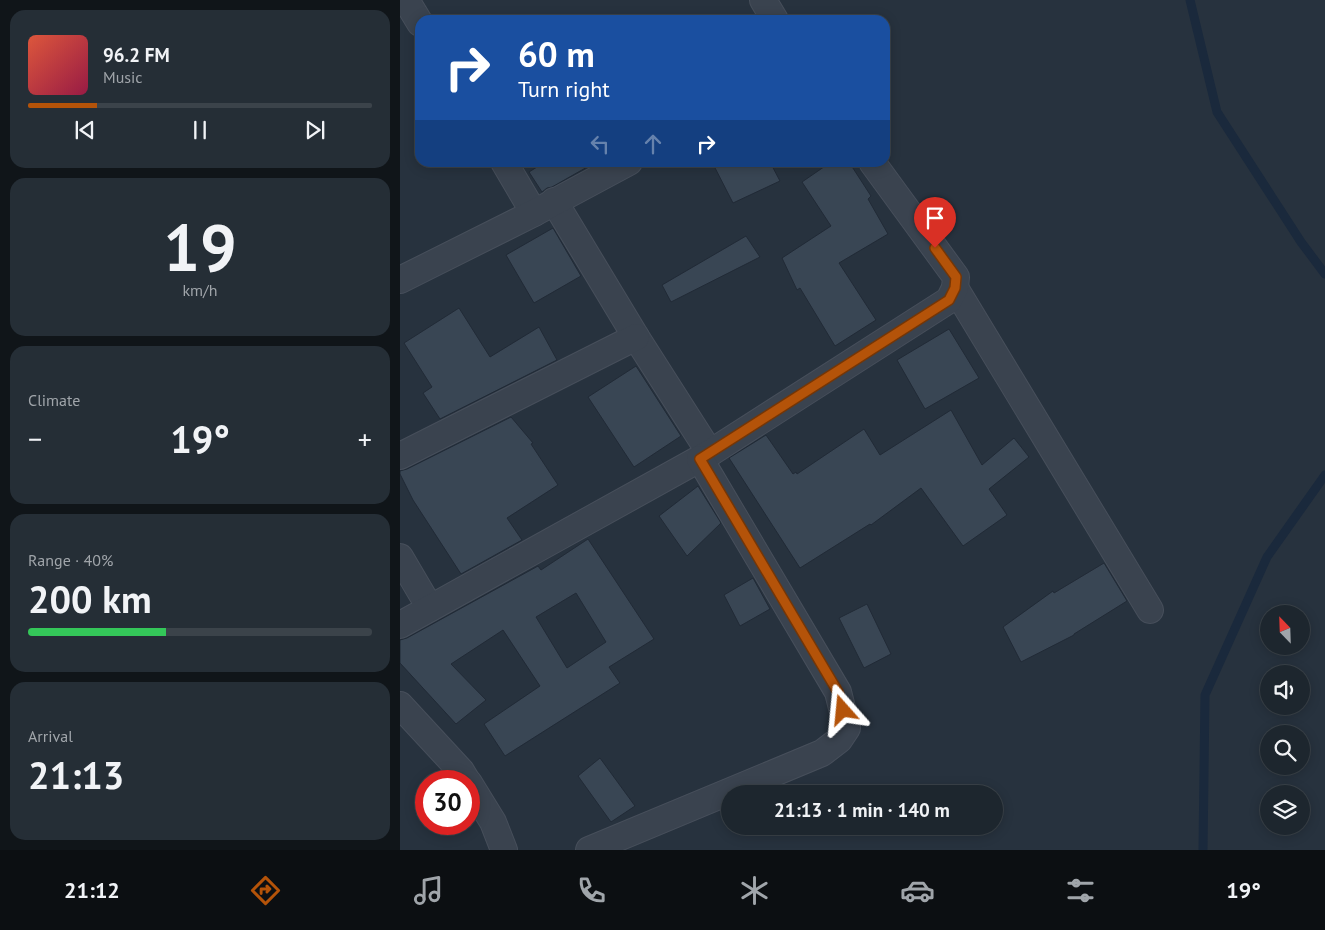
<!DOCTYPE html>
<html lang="en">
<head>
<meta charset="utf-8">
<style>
	:root { --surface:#1d262e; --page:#252e36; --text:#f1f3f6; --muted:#a0a5aa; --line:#3b434a; --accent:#b45309 }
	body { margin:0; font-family:"PT Sans",sans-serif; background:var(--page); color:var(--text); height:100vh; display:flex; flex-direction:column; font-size:19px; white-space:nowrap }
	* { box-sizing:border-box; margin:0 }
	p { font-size:16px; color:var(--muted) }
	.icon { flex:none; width:28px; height:28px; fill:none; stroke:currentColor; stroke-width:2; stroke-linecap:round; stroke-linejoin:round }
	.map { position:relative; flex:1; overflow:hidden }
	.panel { display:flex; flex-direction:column; gap:10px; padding:10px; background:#101519; width:400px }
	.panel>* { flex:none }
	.banner { position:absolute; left:15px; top:15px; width:475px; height:152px; border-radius:15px; box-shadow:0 2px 12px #0003,0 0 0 1px var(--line); background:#1a4fa0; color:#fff; overflow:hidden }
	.needle { width:32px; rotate:337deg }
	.controls { position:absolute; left:860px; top:605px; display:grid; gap:10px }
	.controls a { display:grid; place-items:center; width:50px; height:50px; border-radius:50%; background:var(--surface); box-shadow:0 2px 12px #0003,0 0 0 1px var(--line); font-size:25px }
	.speed { position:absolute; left:15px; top:770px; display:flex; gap:10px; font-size:25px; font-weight:700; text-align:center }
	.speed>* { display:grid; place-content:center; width:65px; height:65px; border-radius:50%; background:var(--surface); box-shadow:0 2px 12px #0003,0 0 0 1px var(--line); line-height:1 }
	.speed .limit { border:8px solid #d22; background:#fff; color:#111 }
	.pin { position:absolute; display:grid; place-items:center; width:42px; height:42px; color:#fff; margin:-51px -21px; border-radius:50% 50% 50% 0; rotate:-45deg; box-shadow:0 0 5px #0007 }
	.pin .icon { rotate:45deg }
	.me { position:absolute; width:55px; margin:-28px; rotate:342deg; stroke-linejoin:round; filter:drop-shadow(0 0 4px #0008) }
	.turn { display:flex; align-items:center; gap:18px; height:105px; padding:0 20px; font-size:22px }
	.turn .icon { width:65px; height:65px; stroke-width:2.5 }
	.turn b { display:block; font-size:35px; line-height:42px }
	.lanes { display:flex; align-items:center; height:48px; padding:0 20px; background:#0003; justify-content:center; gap:25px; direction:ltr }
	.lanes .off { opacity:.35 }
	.big { font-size:38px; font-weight:600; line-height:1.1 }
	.panel .widget { flex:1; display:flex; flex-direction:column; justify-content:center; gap:8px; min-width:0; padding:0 18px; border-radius:15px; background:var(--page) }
	.panel .dial { align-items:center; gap:0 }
	.dial b { font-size:65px; line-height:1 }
	.song { display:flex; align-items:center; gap:15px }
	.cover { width:60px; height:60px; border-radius:8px; background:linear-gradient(135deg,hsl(10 70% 55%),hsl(340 70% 35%)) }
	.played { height:5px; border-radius:2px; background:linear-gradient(90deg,var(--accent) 20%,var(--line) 20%) }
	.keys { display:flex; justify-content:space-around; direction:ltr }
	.heat { display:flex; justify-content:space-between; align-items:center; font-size:28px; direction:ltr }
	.charge { height:8px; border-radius:4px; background:linear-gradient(90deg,#34c759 40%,var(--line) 0) }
	.trip { position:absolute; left:321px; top:785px; width:282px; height:50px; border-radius:25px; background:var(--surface); box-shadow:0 2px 12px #0003,0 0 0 1px var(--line); font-weight:600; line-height:50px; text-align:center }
	.menu { display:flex; height:80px; justify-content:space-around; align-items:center; background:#0c0f12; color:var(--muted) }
	.menu .icon { width:35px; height:35px }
	.menu .selected { color:var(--accent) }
	.menu b { font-size:22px; color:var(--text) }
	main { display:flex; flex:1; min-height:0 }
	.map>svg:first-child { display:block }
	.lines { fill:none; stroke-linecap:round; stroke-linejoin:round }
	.stream { stroke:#1a293c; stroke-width:9 }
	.building { fill:#394654; stroke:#212a36; fill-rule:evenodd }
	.street-casing { stroke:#474f5b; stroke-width:28 }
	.street { stroke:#3a434f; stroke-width:26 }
	.route-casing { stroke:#753606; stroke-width:12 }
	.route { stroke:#b45309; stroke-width:9 }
</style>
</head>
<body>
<main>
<section class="panel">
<div class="widget">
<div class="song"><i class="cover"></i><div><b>96.2 FM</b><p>Music</p></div></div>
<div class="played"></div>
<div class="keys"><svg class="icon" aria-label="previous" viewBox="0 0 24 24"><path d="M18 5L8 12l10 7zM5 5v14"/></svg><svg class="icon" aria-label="pause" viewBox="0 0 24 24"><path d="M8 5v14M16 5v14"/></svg><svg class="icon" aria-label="next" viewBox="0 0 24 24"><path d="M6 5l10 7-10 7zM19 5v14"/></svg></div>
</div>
<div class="widget dial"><b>19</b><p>km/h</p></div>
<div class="widget"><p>Climate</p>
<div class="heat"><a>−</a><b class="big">19°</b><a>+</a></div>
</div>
<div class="widget"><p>Range · 40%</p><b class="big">200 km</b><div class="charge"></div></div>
<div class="widget"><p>Arrival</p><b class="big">21:13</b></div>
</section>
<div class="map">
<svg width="925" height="850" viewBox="0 0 925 850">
	<rect width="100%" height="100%" fill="#27323e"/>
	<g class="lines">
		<g class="stream">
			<path d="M790,0L817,112L901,242L925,274"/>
			<path d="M803,850L805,695L867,557L925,475"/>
		</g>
	</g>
	<g class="building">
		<path d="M145,162H196L152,187L147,188L142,192L129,172Z"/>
		<path d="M312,162H370L380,181L333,203Z"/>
		<path d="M431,162H449L471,196L468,199L488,234L439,263L476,320L435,346L400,288L397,290L382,258L431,226L402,182Z"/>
		<path d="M153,228L181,276L134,303L106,255Z"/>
		<path d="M346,236L360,257L271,302L262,285Z"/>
		<path d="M59,308L90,357L139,327L157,360L40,419L23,393L32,387L4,343Z"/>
		<path d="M549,329L579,378L525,409L497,360Z"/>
		<path d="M236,366L281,436L234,467L188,397Z"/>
		<path d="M551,410L582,465L614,438L629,457L589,489L607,515L563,546L521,488L471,525L470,524L400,568L329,458L366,435L393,474L396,472L397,474L464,429L480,455Z"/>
		<path d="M111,417L133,443L131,444L158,485L107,518L122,540L61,574L13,500L0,474V471L7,469Z"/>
		<path d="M298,486L321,523L287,556L259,516Z"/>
		<path d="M188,539L254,639L209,667L220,683L105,756L84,724L140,686L103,630L51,664L86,700L56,724L0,663V640L7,638L138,566L141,570ZM176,593L206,642L167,668L136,617Z"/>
		<path d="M704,563L727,601L674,634V635L621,662L603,627L653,591L654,593Z"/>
		<path d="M353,578L370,609L340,626L324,595Z"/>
		<path d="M467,604L491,654L464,668L439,618Z"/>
		<path d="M200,758L235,806L211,822L178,776Z"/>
	</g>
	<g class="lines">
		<g class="street-casing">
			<g id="street">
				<path d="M6,0L20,23"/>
				<path d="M363,0L375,20"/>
				<path d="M104,162L134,213"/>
				<path d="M154,201L236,337L310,453"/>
				<path d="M0,280L134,213L229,162"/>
				<path d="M555,288L750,610"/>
				<path d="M0,456L236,337"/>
				<path d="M0,557L30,608"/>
				<path d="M0,625L310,453L549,300L555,288L556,277L472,162"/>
				<path d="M0,705L61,771L67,781"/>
				<path d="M69,783L93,822L104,850"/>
				<path d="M189,850L422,753L439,740L447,728L438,692L300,459"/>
			</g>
		</g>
		<use href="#street" class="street"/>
	</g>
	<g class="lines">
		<g class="route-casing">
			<path id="route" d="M443,710L438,692L300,459L549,300L555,288L556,277L535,248"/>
		</g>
		<use href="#route" class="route"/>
	</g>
</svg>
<div class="controls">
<a><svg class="needle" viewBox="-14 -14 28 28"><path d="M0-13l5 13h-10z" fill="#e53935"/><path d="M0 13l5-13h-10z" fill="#a0a5aa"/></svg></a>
<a><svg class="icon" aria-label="sound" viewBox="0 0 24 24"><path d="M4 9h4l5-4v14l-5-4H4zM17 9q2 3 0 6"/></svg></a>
<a><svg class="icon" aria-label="search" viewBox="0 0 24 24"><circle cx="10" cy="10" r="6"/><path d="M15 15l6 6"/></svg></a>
<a><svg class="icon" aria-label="layers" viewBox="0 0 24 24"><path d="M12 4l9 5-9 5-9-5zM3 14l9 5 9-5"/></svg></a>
</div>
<div class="speed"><div class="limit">30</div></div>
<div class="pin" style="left:535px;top:248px;background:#d93025"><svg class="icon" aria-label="arrive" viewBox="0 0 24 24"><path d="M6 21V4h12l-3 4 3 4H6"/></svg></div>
<svg class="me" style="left:443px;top:710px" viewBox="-20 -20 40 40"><path d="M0-17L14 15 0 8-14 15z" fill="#b45309" stroke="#fff" stroke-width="4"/></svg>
<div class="trip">21:13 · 1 min · 140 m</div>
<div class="banner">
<div class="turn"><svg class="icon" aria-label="right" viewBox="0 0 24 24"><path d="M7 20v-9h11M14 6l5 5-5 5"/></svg><div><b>60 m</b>Turn right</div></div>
<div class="lanes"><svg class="icon off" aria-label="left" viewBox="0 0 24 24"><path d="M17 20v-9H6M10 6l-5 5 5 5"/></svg><svg class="icon off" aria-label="ahead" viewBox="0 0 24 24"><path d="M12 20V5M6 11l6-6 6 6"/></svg><svg class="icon" aria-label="right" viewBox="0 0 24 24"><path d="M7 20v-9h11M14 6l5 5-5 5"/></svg></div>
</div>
</div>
</main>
<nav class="menu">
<b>21:12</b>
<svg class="icon selected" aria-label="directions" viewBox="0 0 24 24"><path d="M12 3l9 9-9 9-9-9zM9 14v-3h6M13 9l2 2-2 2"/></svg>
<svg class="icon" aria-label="music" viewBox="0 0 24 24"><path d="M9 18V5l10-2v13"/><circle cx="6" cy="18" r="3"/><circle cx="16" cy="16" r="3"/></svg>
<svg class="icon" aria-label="phone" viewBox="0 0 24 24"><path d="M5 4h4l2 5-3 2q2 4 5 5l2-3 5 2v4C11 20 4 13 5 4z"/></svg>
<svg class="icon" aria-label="climate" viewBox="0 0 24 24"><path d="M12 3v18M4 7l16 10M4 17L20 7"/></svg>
<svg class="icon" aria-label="car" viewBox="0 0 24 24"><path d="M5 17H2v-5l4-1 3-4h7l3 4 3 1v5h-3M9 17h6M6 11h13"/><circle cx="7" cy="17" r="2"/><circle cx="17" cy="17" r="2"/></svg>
<svg class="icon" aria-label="filters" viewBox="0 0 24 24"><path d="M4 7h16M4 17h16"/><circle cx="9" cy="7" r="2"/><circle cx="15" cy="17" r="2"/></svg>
<b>19°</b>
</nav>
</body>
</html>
